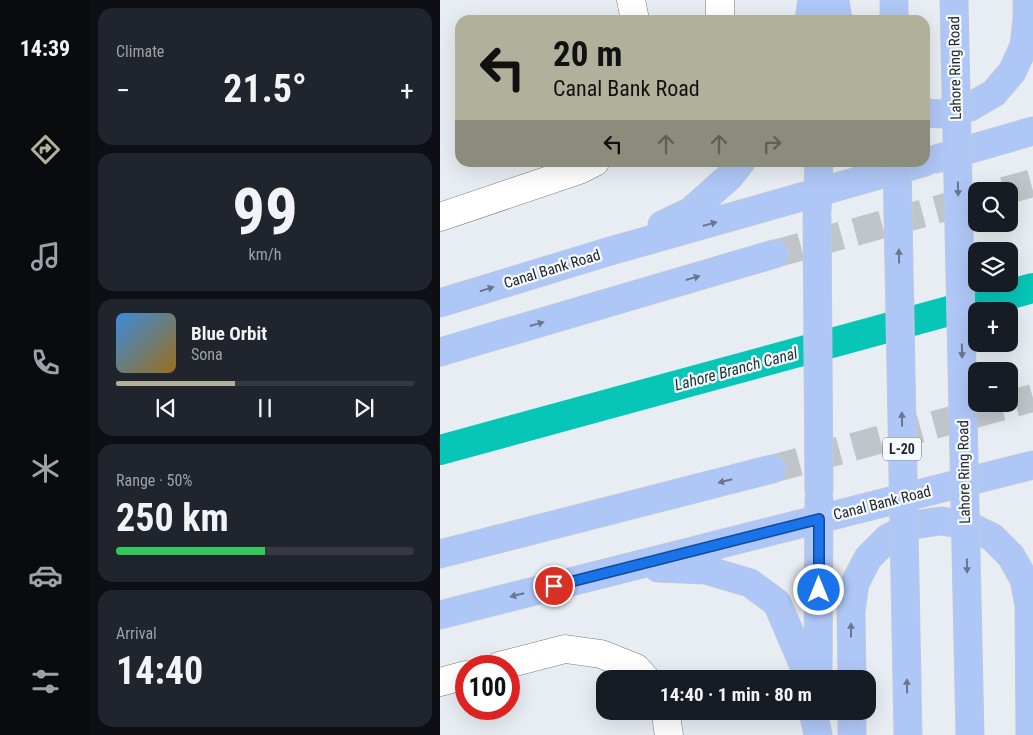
<!DOCTYPE html>
<html lang="en">
<head>
<meta charset="utf-8">
<style>
	:root { --surface:#171b24; --page:#20242c; --text:#f1f3f6; --muted:#9ea1a6; --line:#363941; --accent:#b0b09b }
	body { margin:0; font-family:"Roboto Condensed",sans-serif; background:var(--page); color:var(--text); height:100vh; display:flex; flex-direction:column; font-size:19px; white-space:nowrap }
	* { box-sizing:border-box; margin:0 }
	p { font-size:16px; color:var(--muted) }
	.icon { flex:none; width:28px; height:28px; fill:none; stroke:currentColor; stroke-width:2; stroke-linecap:round; stroke-linejoin:round }
	.map { position:relative; flex:1; overflow:hidden }
	.drawer { display:flex; flex-direction:column; gap:8px; padding:8px; background:#0d0f14; width:350px }
	.drawer>* { flex:none }
	.hud { position:absolute; left:15px; top:15px; width:475px; height:152px; border-radius:15px; box-shadow:0 5px 20px #0002; background:#b0b09b; color:#111; overflow:hidden }
	.controls { position:absolute; left:528px; top:182px; display:grid; gap:10px }
	.controls a { display:grid; place-items:center; width:50px; height:50px; border-radius:10px; background:var(--surface); box-shadow:0 5px 20px #0002; font-size:25px }
	.speed { position:absolute; left:15px; top:655px; display:flex; gap:10px; font-size:25px; font-weight:700; text-align:center }
	.speed>* { display:grid; place-content:center; width:65px; height:65px; border-radius:50%; background:var(--surface); box-shadow:0 5px 20px #0002; line-height:1 }
	.speed .limit { border:8px solid #d22; background:#fff; color:#111 }
	.pin { position:absolute; display:grid; place-items:center; width:42px; height:42px; color:#fff; margin:-21px; border:2px solid #fff; border-radius:50%; box-shadow:0 1px 5px #0007 }
	.me { position:absolute; width:55px; margin:-28px; rotate:0deg; stroke-linejoin:round; filter:drop-shadow(0 0 4px #0008) }
	.turn { display:flex; align-items:center; gap:18px; height:105px; padding:0 15px; font-size:22px }
	.turn .icon { width:65px; height:65px; stroke-width:2.5 }
	.turn b { display:block; font-size:35px; line-height:42px }
	.lanes { display:flex; align-items:center; height:48px; padding:0 15px; background:#0003; justify-content:center; gap:25px; direction:ltr }
	.lanes .off { opacity:.35 }
	.big { font-size:38px; font-weight:700; line-height:1.1 }
	.drawer .widget { flex:1; display:flex; flex-direction:column; justify-content:center; gap:8px; min-width:0; padding:0 18px; border-radius:15px; background:var(--page) }
	.drawer .dial { align-items:center; gap:0 }
	.dial b { font-size:65px; line-height:1 }
	.song { display:flex; align-items:center; gap:15px }
	.cover { width:60px; height:60px; border-radius:8px; background:linear-gradient(135deg,hsl(210 70% 55%),hsl(40 70% 35%)) }
	.played { height:5px; border-radius:2px; background:linear-gradient(90deg,var(--accent) 40%,var(--line) 40%) }
	.keys { display:flex; justify-content:space-around; direction:ltr }
	.heat { display:flex; justify-content:space-between; align-items:center; font-size:28px; direction:ltr }
	.charge { height:8px; border-radius:4px; background:linear-gradient(90deg,#34c759 50%,var(--line) 0) }
	.trip { position:absolute; left:156px; top:670px; width:280px; height:50px; border-radius:15px; background:var(--surface); box-shadow:0 5px 20px #0002; font-weight:700; line-height:50px; text-align:center }
	main { display:flex; flex:1; min-height:0 }
	.tab-bar { display:flex; flex-direction:column; width:90px; justify-content:space-around; align-items:center; background:#090b0e; color:var(--muted) }
	.tab-bar .icon { width:35px; height:35px }
	.tab-bar .on { color:var(--accent) }
	.tab-bar b { font-size:22px; color:var(--text) }
	.map>svg:first-child { display:block }
	.lines { fill:none; stroke-linecap:round; stroke-linejoin:round }
	.canal { stroke:#07c6b8; stroke-width:30 }
	.highway-tunnel { stroke:#c0c5ca; stroke-width:28; stroke-dasharray:28 14; stroke-linecap:butt }
	.minor-casing { stroke:#757b7f; stroke-width:29 }
	.highway-casing { stroke:#cacbcb; stroke-width:29 }
	.minor { stroke:#fff; stroke-width:28 }
	.highway { stroke:#afc7f6; stroke-width:28 }
	.highway-bridge-casing { stroke:#cacbcb; stroke-width:29; stroke-linecap:butt }
	.highway-bridge { stroke:#afc7f6; stroke-width:28 }
	.oneway { fill:#6a768f }
	.route-casing { stroke:#114b97; stroke-width:12 }
	.route { stroke:#1a73e8; stroke-width:9 }
	.labels { text-anchor:middle; dominant-baseline:central; stroke-width:4.5; stroke-linejoin:round; paint-order:stroke }
	.shield { fill:#f4faff; stroke:#626668; stroke-width:1 }
	.shield-label { font-size:14px; font-weight:bold; fill:#242628 }
	.street-label { font-size:15px; fill:#242628; stroke:#f4faff }
	.water-label { font-size:16px; font-style:italic; fill:#1a3330; stroke:#f4faff }
</style>
</head>
<body>
<main>
<nav class="tab-bar">
<b>14:39</b>
<svg class="icon on" aria-label="directions" viewBox="0 0 24 24"><path d="M12 3l9 9-9 9-9-9zM9 14v-3h6M13 9l2 2-2 2"/></svg>
<svg class="icon" aria-label="music" viewBox="0 0 24 24"><path d="M9 18V5l10-2v13"/><circle cx="6" cy="18" r="3"/><circle cx="16" cy="16" r="3"/></svg>
<svg class="icon" aria-label="phone" viewBox="0 0 24 24"><path d="M5 4h4l2 5-3 2q2 4 5 5l2-3 5 2v4C11 20 4 13 5 4z"/></svg>
<svg class="icon" aria-label="climate" viewBox="0 0 24 24"><path d="M12 3v18M4 7l16 10M4 17L20 7"/></svg>
<svg class="icon" aria-label="car" viewBox="0 0 24 24"><path d="M5 17H2v-5l4-1 3-4h7l3 4 3 1v5h-3M9 17h6M6 11h13"/><circle cx="7" cy="17" r="2"/><circle cx="17" cy="17" r="2"/></svg>
<svg class="icon" aria-label="filters" viewBox="0 0 24 24"><path d="M4 7h16M4 17h16"/><circle cx="9" cy="7" r="2"/><circle cx="15" cy="17" r="2"/></svg>
</nav>
<section class="drawer">
<div class="widget"><p>Climate</p>
<div class="heat"><a>−</a><b class="big">21.5°</b><a>+</a></div>
</div>
<div class="widget dial"><b>99</b><p>km/h</p></div>
<div class="widget">
<div class="song"><i class="cover"></i><div><b>Blue Orbit</b><p>Sona</p></div></div>
<div class="played"></div>
<div class="keys"><svg class="icon" aria-label="previous" viewBox="0 0 24 24"><path d="M18 5L8 12l10 7zM5 5v14"/></svg><svg class="icon" aria-label="pause" viewBox="0 0 24 24"><path d="M8 5v14M16 5v14"/></svg><svg class="icon" aria-label="next" viewBox="0 0 24 24"><path d="M6 5l10 7-10 7zM19 5v14"/></svg></div>
</div>
<div class="widget"><p>Range · 50%</p><b class="big">250 km</b><div class="charge"></div></div>
<div class="widget"><p>Arrival</p><b class="big">14:40</b></div>
</section>
<div class="map">
<svg width="593" height="735" viewBox="0 0 593 735">
	<rect width="100%" height="100%" fill="#e7edf2"/>
	<g class="lines">
		<path class="canal" d="M0,450L593,288"/>
		<g class="highway-tunnel">
			<path d="M564,191L593,183"/>
			<path d="M334,254L536,199"/>
			<path d="M332,469L593,398"/>
		</g>
		<g class="minor-casing">
			<g id="minor">
				<path d="M191,0L195,20"/>
				<path d="M280,20V0"/>
				<path d="M0,217L139,170L155,162"/>
				<path d="M59,666L125,649L161,654L196,668L206,679"/>
				<path d="M0,682L26,675"/>
				<path d="M225,711L226,716L229,735"/>
			</g>
		</g>
		<g class="highway-casing">
			<g id="highway">
				<path d="M395,0L398,20"/>
				<path d="M454,0V20"/>
				<path d="M369,20L372,0"/>
				<path d="M485,113L503,114L530,107L554,93L572,72L584,46L587,19V0"/>
				<path d="M496,159L593,131"/>
				<path d="M377,212L379,162"/>
				<path d="M222,225L251,211L289,177L301,162"/>
				<path d="M0,303L167,252L485,162"/>
				<path d="M0,352L334,254"/>
				<path d="M0,554L332,469"/>
				<path d="M218,568L266,570L310,583L337,603L364,666L366,679"/>
				<path d="M0,615L593,465"/>
				<path d="M378,679L379,500"/>
				<path d="M412,679L411,611L415,583L428,558L448,538L473,525L501,521L527,525L552,537L571,556L584,579L589,605L590,735"/>
				<path d="M373,711L378,735"/>
				<path d="M412,711V735"/>
			</g>
		</g>
		<use href="#minor" class="minor"/>
		<use href="#highway" class="highway"/>
		<g class="highway-bridge-casing">
			<g id="highway-bridge">
				<path d="M514,0L530,735"/>
				<path d="M457,162L468,735"/>
				<path d="M377,216L379,492"/>
			</g>
		</g>
		<use href="#highway-bridge" class="highway-bridge"/>
	</g>
	<defs><path id="oneway-solid" d="M-6-.8H1V-3.2L6.5 0L1 3.2V.8H-6Z" transform="scale(1.25)"/></defs>
	<g class="oneway">
		<use href="#oneway-solid" transform="translate(518 189) rotate(89)"/>
		<use href="#oneway-solid" transform="translate(270 224) rotate(-16)"/>
		<use href="#oneway-solid" transform="translate(459 256) rotate(-91)"/>
		<use href="#oneway-solid" transform="translate(253 278) rotate(-16)"/>
		<use href="#oneway-solid" transform="translate(47 289) rotate(-17)"/>
		<use href="#oneway-solid" transform="translate(97 324) rotate(-16)"/>
		<use href="#oneway-solid" transform="translate(522 351) rotate(89)"/>
		<use href="#oneway-solid" transform="translate(462 419) rotate(-91)"/>
		<use href="#oneway-solid" transform="translate(285 481) rotate(166)"/>
		<use href="#oneway-solid" transform="translate(527 566) rotate(89)"/>
		<use href="#oneway-solid" transform="translate(77 595) rotate(166)"/>
		<use href="#oneway-solid" transform="translate(411 630) rotate(-90)"/>
		<use href="#oneway-solid" transform="translate(467 686) rotate(-91)"/>
	</g>
	<g class="lines">
		<g class="route-casing">
			<path id="route" d="M114,586L379,519V590"/>
		</g>
		<use href="#route" class="route"/>
	</g>
	<g class="labels">
		<rect class="shield" x="443" y="437.5" width="38" height="23" rx="4"/>
		<g class="shield-label">
			<text x="462" y="449">L-20</text>
		</g>
		<g class="street-label">
			<text transform="translate(515 68) rotate(-91)">Lahore Ring Road</text>
			<text transform="translate(112 269) rotate(-17)">Canal Bank Road</text>
			<text transform="translate(524 472) rotate(-91)">Lahore Ring Road</text>
			<text transform="translate(442 503) rotate(-14)">Canal Bank Road</text>
		</g>
		<g class="water-label">
			<text transform="translate(296 369) rotate(-15)">Lahore Branch Canal</text>
		</g>
	</g>
</svg>
<div class="controls">
<a><svg class="icon" aria-label="search" viewBox="0 0 24 24"><circle cx="10" cy="10" r="6"/><path d="M15 15l6 6"/></svg></a>
<a><svg class="icon" aria-label="layers" viewBox="0 0 24 24"><path d="M12 4l9 5-9 5-9-5zM3 14l9 5 9-5"/></svg></a>
<a>+</a>
<a>−</a>
</div>
<div class="speed"><div class="limit">100</div></div>
<div class="pin" style="left:114px;top:586px;background:#d93025"><svg class="icon" aria-label="arrive" viewBox="0 0 24 24"><path d="M6 21V4h12l-3 4 3 4H6"/></svg></div>
<svg class="me" style="left:379px;top:590px" viewBox="-20 -20 40 40"><circle r="17" fill="#1a73e8" stroke="#fff" stroke-width="3"/><path d="M0-11L8 9 0 5-8 9z" fill="#fff"/></svg>
<div class="trip">14:40 · 1 min · 80 m</div>
<div class="hud">
<div class="turn"><svg class="icon" aria-label="left" viewBox="0 0 24 24"><path d="M17 20v-9H6M10 6l-5 5 5 5"/></svg><div><b>20 m</b>Canal Bank Road</div></div>
<div class="lanes"><svg class="icon" aria-label="left" viewBox="0 0 24 24"><path d="M17 20v-9H6M10 6l-5 5 5 5"/></svg><svg class="icon off" aria-label="ahead" viewBox="0 0 24 24"><path d="M12 20V5M6 11l6-6 6 6"/></svg><svg class="icon off" aria-label="ahead" viewBox="0 0 24 24"><path d="M12 20V5M6 11l6-6 6 6"/></svg><svg class="icon off" aria-label="right" viewBox="0 0 24 24"><path d="M7 20v-9h11M14 6l5 5-5 5"/></svg></div>
</div>
</div>
</main>
</body>
</html>
